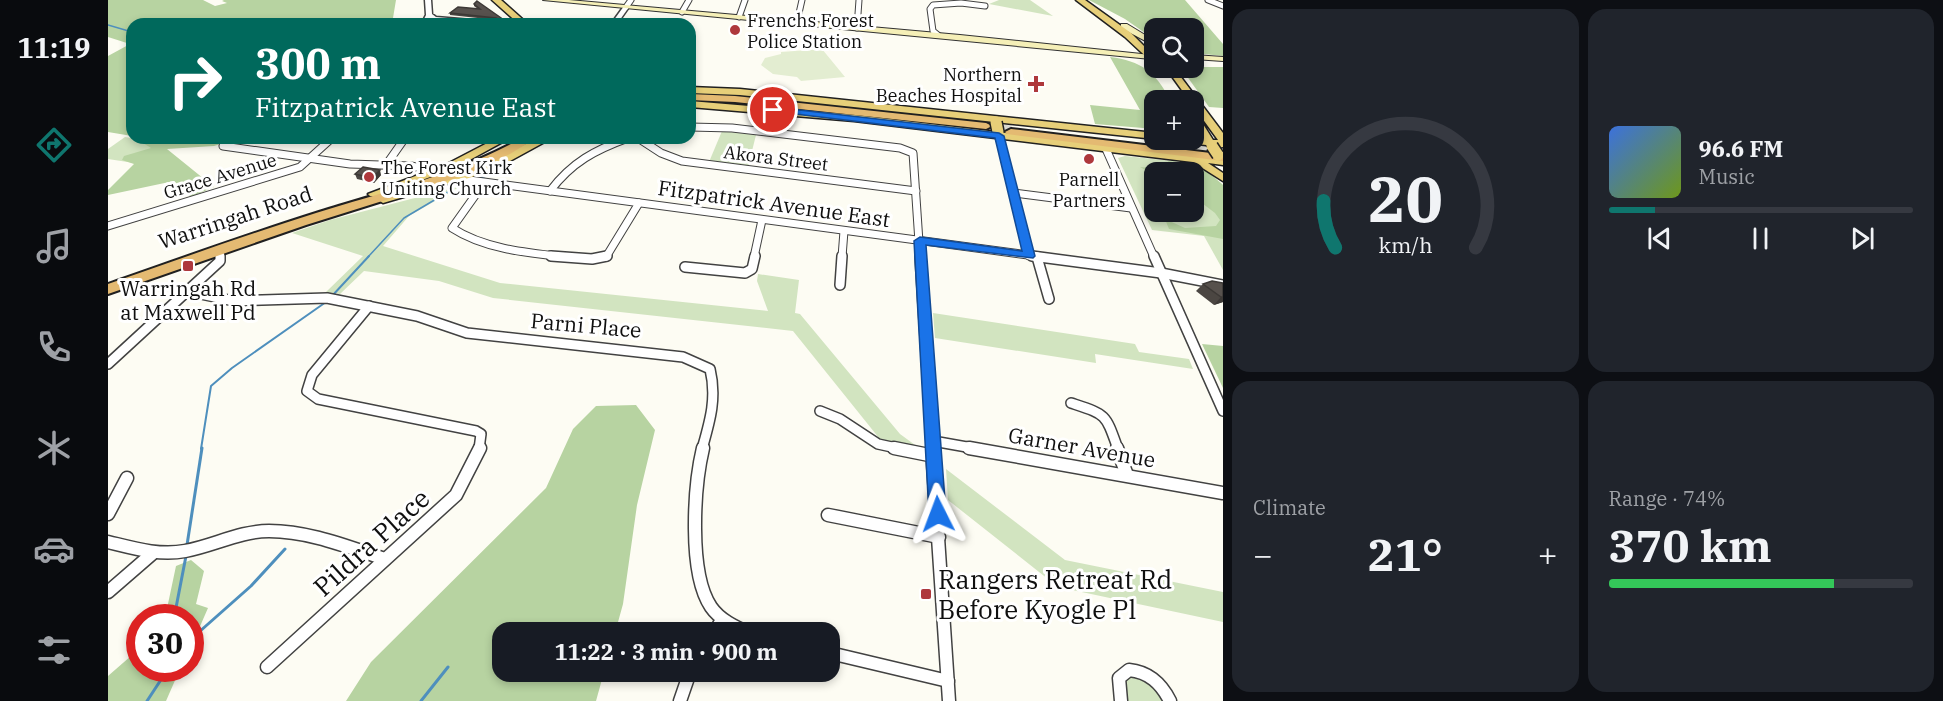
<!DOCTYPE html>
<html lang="en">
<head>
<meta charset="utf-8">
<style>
	:root { --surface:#171b24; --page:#20242c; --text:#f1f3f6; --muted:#9ea1a6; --line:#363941; --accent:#0f766e }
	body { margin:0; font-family:"IBM Plex Serif",serif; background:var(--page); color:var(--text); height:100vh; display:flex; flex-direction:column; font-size:22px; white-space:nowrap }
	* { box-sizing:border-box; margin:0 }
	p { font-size:20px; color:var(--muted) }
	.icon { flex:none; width:33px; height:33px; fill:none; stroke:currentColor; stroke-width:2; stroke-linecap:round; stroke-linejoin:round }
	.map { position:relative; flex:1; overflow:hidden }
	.side { display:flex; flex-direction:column; gap:9px; padding:9px; background:#0d0f14; width:720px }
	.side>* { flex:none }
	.hud { position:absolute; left:18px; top:18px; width:570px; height:126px; border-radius:18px; box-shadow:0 3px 9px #0003; background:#00695c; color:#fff; overflow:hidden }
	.controls { position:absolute; left:1036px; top:18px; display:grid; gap:12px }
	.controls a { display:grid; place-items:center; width:60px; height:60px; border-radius:12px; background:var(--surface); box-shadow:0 3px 9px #0003; font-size:30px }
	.speed { position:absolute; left:18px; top:604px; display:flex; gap:12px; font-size:30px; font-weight:700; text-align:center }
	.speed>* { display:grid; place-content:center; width:78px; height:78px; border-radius:50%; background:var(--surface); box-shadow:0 3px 9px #0003; line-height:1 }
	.speed .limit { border:9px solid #d22; background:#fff; color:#111 }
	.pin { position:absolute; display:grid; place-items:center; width:51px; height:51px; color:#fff; margin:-26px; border:3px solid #fff; border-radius:50%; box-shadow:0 2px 6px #0007 }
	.me { position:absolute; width:66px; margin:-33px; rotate:357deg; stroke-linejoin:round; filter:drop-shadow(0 0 4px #0008) }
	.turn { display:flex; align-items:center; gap:21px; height:126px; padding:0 30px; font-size:27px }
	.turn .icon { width:78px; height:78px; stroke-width:2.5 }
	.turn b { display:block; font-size:42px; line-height:51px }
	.big { font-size:45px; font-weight:700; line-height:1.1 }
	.side .card { flex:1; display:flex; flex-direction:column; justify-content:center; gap:9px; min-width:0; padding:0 21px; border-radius:18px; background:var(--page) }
	.side .dial { align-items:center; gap:0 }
	.dial svg { height:156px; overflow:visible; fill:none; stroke:var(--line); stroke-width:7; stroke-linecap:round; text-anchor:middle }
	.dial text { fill:var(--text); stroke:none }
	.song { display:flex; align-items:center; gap:18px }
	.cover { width:72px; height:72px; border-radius:9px; background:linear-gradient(135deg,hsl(220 70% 55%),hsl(80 70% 35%)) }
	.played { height:6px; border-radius:3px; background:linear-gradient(90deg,var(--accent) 15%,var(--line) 15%) }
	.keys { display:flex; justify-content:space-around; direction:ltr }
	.heat { display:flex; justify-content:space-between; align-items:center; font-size:33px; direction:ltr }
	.charge { height:9px; border-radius:4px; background:linear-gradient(90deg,#34c759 74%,var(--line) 0) }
	.side .tiles { flex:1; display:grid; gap:9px; grid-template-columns:repeat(2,1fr) }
	.trip { position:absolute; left:384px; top:622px; width:348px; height:60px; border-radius:18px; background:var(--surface); box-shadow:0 3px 9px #0003; font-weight:700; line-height:60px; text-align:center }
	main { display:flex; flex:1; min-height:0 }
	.tab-bar { display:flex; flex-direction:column; width:108px; justify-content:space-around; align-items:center; background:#090b0e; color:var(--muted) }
	.tab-bar .icon { width:42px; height:42px }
	.tab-bar .current { color:var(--accent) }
	.tab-bar b { font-size:27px; color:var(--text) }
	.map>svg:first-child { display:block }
	.green { fill:#d2e4c0; fill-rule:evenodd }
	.forest { fill:#b7d3a1 }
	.pitch { fill:#e3edd1 }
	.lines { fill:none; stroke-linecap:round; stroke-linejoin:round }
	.stream-far2 { stroke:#4e8fbd; stroke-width:1.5 }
	.stream-far1 { stroke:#4e8fbd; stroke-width:2 }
	.stream { stroke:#4e8fbd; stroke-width:3 }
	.trunk-tunnel { stroke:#d9d8d1; stroke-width:13; stroke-dasharray:13 6; stroke-linecap:butt }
	.minor-far3-casing { stroke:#424242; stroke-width:7 }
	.minor-far2-casing { stroke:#424242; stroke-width:9 }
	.minor-far1-casing { stroke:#424242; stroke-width:12 }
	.minor-casing { stroke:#424242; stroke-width:15 }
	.tertiary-casing { stroke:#424242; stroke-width:3 }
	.secondary-casing { stroke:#313131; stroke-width:2 }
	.primary-casing { stroke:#202020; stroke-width:3 }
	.trunk-casing { stroke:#202020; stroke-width:4 }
	.minor-far3 { stroke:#fff; stroke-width:5 }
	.minor-far2 { stroke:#fff; stroke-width:7 }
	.minor-far1 { stroke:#fff; stroke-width:9 }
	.minor { stroke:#fff; stroke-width:12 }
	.tertiary { fill:#fff; fill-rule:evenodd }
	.secondary { fill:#f5efb7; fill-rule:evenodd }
	.primary { fill:#e7cf79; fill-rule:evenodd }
	.trunk { fill:#e4ba72; fill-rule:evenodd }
	.primary-bridge-casing { stroke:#202020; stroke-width:14; stroke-linecap:butt }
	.primary-bridge { stroke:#e7cf79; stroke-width:11 }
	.wall { fill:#4b4642 }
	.shaded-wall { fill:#3d3936 }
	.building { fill:#57514d; stroke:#3d3936; stroke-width:1.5 }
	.route { fill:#1a73e8; stroke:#114b97; stroke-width:1.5 }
	.poi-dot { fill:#ae383c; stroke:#fff; stroke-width:2 }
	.labels { text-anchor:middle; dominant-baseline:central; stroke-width:6; stroke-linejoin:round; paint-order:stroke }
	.far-poi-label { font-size:18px; fill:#0f0f0f; stroke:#fff; text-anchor:start }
	.far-street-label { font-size:18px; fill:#0f0f0f; stroke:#fff }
	.street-label { font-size:21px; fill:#0f0f0f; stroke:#fff }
	.poi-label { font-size:21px; fill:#0f0f0f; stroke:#fff }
	.near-street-label { font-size:26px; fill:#0f0f0f; stroke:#fff }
	.near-poi-label { font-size:26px; fill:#0f0f0f; stroke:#fff; text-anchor:start }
</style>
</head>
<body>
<main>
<nav class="tab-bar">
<b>11:19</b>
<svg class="icon current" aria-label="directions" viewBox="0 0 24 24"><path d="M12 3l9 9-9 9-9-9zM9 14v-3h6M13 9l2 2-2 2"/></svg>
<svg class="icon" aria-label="music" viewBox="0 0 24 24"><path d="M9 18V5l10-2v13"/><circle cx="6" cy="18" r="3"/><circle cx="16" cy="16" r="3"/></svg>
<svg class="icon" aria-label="phone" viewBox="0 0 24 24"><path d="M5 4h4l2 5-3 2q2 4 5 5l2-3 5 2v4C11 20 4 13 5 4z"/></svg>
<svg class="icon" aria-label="climate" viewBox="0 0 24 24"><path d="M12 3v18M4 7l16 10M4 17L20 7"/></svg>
<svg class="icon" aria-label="car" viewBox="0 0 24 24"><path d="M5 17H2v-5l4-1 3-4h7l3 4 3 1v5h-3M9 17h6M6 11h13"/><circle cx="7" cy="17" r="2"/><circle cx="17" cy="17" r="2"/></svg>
<svg class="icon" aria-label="filters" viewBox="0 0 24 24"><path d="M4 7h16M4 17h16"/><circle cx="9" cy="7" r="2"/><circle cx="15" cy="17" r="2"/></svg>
</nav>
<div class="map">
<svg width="1115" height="701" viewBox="0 0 1115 701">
	<rect width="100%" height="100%" fill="#fdfcf3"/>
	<g class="green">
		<path d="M891,0H922L945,16L881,4Z"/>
		<path d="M614,131L648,135L640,167L601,162Z"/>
		<path d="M17,137L55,143L26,163L0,159V149Z"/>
		<path d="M1017,156L1084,163L1094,166L1115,185V270L1096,236L1044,230L1010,158ZM1047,172H1086V212H1047Z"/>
		<path d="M353,186L301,216L275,246L392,283L660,311L649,281L650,274L691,280L687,313L692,314L792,434L818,453L775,443L685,331L385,298L331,281L256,271L232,294L218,292L255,256L184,233L222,220Z"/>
		<path d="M825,313L1027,344L1031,352L1081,359L1085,369L987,354L988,363L827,338Z"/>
		<path d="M838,469L957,560L1115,592V622L950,587L840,500Z"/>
		<path d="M1025,675L1038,679L1057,701H1017L1016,681Z"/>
	</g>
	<g class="forest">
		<path d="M0,0H95L107,6L119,3L114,1L116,0H288L284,24H24V136L0,132V56L22,44L0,37Z"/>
		<path d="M981,0H1077L1115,44V56L1086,53V28H1047V40L1017,19Z"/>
		<path d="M1002,57C1033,61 1048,72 1062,100H1047V129L987,124L982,105L1032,110Z"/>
		<path d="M1087,67H1115V108L1101,107L1078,75L1076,70Z"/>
		<path d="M27,138H171L166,143L126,140L106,146L59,149L106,187L83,197L66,181L0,195V190L26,164L14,160L16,156L43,148Z"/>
		<path d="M1060,161L1091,165L1115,185V239L1061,229L1057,219L1077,228L1108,226L1112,220L1107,213L1086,197V172H1047V175L1032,167L1064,170Z"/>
		<path d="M1094,344L1115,346V388Z"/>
		<path d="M528,405L547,430L529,505L515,604L507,633H394V672H496L488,701H238L263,662L438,488L465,429L488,406Z"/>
		<path d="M83,560L96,571L88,604L100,608L83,647L82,618H57L68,566Z"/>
		<path d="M31,649L32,669H72L58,701H0V676Z"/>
	</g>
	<path class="pitch" d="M714,49L737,77L693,81L689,77L665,74L653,65L657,58L673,54V52Z"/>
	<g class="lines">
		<g class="stream-far2">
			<path d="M0,25L24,32"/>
			<path d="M371,178L386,174"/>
			<path d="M260,257L296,218L345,189"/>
		</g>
		<g class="stream-far1">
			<path d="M224,296L261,256"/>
			<path d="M93,449L103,386L124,368L218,302"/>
		</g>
		<g class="stream">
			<path d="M79,545L94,448"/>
			<path d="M66,618L78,556"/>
			<path d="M82,640L143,586L177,549"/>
			<path d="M52,678L54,669"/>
			<path d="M39,701L60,669"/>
			<path d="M313,701L340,667"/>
		</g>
		<g class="trunk-tunnel">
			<path d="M876,129L903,132"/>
			<path d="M1090,147L1115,150"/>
		</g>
		<g class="minor-far3-casing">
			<g id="minor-far3">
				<path d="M1100,0L1115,6"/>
				<path d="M518,7L523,0"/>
				<path d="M574,12L581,0"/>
				<path d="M631,17L637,0"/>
				<path d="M689,22L694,0"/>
				<path d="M749,28L751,0"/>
				<path d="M830,35L825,31L822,9L825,5L853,3L877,6"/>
				<path d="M582,36V40"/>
			</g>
		</g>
		<g class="minor-far2-casing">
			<g id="minor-far2">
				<path d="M582,127L624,128L792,148L805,153L812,257"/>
				<path d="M891,136L921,256"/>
				<path d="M530,138L553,153L574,161L808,191"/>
				<path d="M115,146L242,164L303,166L329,171"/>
				<path d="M998,149L1046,257"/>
				<path d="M278,165L297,138"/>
				<path d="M354,179L935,257"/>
				<path d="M376,183L344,228C376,249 420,253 457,257"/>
				<path d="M442,191C464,162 487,150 520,138"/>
				<path d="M906,193L1023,208"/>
				<path d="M0,226L192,167L224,138"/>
				<path d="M112,251V257"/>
				<path d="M498,257L531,203"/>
				<path d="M646,257L654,220"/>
				<path d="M734,257L736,231"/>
			</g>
		</g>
		<g class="minor-far1-casing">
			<g id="minor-far1">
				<path d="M443,256L484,259L499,256"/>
				<path d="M812,256L824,449"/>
				<path d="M924,256L1053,273L1115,285"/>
				<path d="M1046,256L1115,411"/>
				<path d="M929,257L941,299"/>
				<path d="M577,267L637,273L644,269L647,256"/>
				<path d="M732,285L734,256"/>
				<path d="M78,291L126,301L219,298L309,316L359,333L575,357L602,369C609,398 602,421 594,449"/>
				<path d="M261,306L204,375L199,391L210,399L368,431L373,434L371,449"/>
				<path d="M0,364L112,261V256"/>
				<path d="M963,403C999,415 997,413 1010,449"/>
				<path d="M712,411L732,419L770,444L793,449"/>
				<path d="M825,441L870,449"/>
			</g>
		</g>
		<g class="minor-casing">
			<g id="minor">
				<path d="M595,448C586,486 580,573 603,607C612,620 627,627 641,633"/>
				<path d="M786,448L826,456"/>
				<path d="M824,448L841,701"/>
				<path d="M861,448L1115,493"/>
				<path d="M1009,448L1019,475"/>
				<path d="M0,514L19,478"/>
				<path d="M720,515L831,537"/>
				<path d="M0,542C25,548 51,556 77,551C105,546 132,531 161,531C201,531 240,547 277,559"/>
				<path d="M0,592L45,553"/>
				<path d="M606,633L614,620"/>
				<path d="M722,653L840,681"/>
				<path d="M159,667L348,495L372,448"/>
				<path d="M572,701L582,672"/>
				<path d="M1013,701L1011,678L1021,670C1041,672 1053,683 1062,701"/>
			</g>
		</g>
		<g class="tertiary-casing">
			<g id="tertiary">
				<path d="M317,0H323L324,14L328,17L388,22L391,24L328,21L325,23H319L316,19L318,15Z"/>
				<path d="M516,6L521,7L509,24H503Z"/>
			</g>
		</g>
		<g class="secondary-casing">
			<g id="secondary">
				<path d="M435,0H461L852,35L1043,55L1047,57L1043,59Z"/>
				<path d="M1013,24H1019L1047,41V46L1013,28Z"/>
				<path d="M1086,55L1115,57V61L1086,59Z"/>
				<path d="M1044,66L1052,68L1062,75L1055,77L1044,70Z"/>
			</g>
		</g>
		<g class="primary-casing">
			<g id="primary">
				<path d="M384,0H393L420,24H411Z"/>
				<path d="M968,0H977L1023,33L1047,57V65L1017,37Z"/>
				<path d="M1058,68H1066L1115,133V147L1104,149L1098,145L1072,142L1071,140L1094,139L1086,126V115L1090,116L1105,140H1110L1086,107V100H1081Z"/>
				<path d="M582,87L632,89L1047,133V139L632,95L582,93Z"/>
				<path d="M582,101L746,115L1115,159V165L1100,163L1115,173V181L1085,162L746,121L582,107Z"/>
				<path d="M389,138H402L347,168L270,196H262L260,194L339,164Z"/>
				<path d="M431,138H444L402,161L364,177L275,203L269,199L271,197L356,172Z"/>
			</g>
		</g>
		<g class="trunk-casing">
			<g id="trunk">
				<path d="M582,94L627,96L878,123L884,126L878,129L627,102L582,100Z"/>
				<path d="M903,129L1111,154L1115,155V161L899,134L897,132Z"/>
				<path d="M414,138H428L402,154L354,176L198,225L0,294V284C69,260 138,235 208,213C278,191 349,174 414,138Z"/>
			</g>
		</g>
		<use href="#minor-far3" class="minor-far3"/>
		<use href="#minor-far2" class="minor-far2"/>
		<use href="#minor-far1" class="minor-far1"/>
		<use href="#minor" class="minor"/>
		<use href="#tertiary" class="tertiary"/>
		<use href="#secondary" class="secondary"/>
		<use href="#primary" class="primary"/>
		<use href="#trunk" class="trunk"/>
		<g class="primary-bridge-casing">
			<g id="primary-bridge">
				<path d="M888,122L890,132"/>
				<path d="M1104,146L1110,155"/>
			</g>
		</g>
		<use href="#primary-bridge" class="primary-bridge"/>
	</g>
	<g class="wall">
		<path d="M366,4L395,21L396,22V23L388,20L342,15V13L370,9L366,6Z"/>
		<path d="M247,174L273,175L266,183L249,179Z"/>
		<path d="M1115,283V302L1106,305L1088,291L1095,284Z"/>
	</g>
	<g class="shaded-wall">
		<path d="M272,170L273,175L266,183L264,178Z"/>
		<path d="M1113,297H1115V302L1106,305Z"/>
	</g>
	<g class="building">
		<path d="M369,1L396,20L395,21L388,18L342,13L350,7L372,9L366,4Z"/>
		<path d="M255,167L272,170L264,178L247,174Z"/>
		<path d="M1104,281L1115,283V297H1113L1095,284Z"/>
	</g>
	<path class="route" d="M665,107L891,133L896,136L927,256L925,258L818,245L838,514L835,519L830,522L824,519L821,514L806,241L812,237L914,251L887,138L662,111L661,110Z"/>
	<g class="poi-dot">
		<circle cx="627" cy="30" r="6"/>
		<path d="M925 75h6v6h6v6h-6v6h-6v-6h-6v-6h6z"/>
		<circle cx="981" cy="159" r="6"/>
		<circle cx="261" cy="177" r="6"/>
		<rect x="74" y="260" width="12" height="12" rx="3"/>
		<rect x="812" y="588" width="12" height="12" rx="3"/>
	</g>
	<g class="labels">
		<g class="far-poi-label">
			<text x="639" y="20">Frenchs Forest<tspan x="639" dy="21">Police Station</tspan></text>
			<text x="914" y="74" text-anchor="end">Northern<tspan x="914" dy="21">Beaches Hospital</tspan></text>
			<text x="273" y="167">The Forest Kirk<tspan x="273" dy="21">Uniting Church</tspan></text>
			<text x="981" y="179" text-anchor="middle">Parnell<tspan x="981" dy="21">Partners</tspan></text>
		</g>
		<g class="far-street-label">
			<text transform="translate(668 158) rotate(7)">Akora Street</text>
			<text transform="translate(112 176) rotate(-17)">Grace Avenue</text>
		</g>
		<g class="street-label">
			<text transform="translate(666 203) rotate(8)">Fitzpatrick Avenue East</text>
			<text transform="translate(127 217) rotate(-18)">Warringah Road</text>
			<text transform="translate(478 325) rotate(5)">Parni Place</text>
			<text transform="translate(974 447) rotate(10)">Garner Avenue</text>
		</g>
		<g class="poi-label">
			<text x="80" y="288">Warringah Rd<tspan x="80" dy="24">at Maxwell Pd</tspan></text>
		</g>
		<g class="near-street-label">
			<text transform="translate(263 542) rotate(-42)">Pildra Place</text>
		</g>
		<g class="near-poi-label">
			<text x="830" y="579">Rangers Retreat Rd<tspan x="830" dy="30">Before Kyogle Pl</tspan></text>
		</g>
	</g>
</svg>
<div class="controls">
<a><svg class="icon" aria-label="search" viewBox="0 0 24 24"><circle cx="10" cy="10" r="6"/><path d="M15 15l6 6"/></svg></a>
<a>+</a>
<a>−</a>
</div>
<div class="speed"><div class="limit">30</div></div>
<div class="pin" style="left:665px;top:110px;background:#d93025"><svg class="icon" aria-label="arrive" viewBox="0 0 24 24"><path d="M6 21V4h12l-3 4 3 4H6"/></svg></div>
<svg class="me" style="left:830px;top:514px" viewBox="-20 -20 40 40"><path d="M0-17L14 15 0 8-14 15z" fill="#1a73e8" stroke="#fff" stroke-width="4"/></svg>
<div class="trip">11:22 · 3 min · 900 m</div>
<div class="hud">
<div class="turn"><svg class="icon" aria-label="right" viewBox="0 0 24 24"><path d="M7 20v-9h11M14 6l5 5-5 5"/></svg><div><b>300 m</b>Fitzpatrick Avenue East</div></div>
</div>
</div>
<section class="side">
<div class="tiles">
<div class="card dial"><svg viewBox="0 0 100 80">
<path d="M14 69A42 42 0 1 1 86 69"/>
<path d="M14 69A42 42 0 0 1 8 45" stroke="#0f766e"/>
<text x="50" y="56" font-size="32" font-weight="700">20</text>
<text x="50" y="72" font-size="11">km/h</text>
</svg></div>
<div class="card">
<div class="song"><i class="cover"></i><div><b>96.6 FM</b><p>Music</p></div></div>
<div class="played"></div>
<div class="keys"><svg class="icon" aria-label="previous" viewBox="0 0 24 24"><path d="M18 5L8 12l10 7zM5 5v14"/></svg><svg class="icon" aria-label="pause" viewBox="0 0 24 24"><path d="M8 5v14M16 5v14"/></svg><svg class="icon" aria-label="next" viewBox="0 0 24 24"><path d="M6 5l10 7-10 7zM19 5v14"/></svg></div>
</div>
<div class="card"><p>Climate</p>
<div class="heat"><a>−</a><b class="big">21°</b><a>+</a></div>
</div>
<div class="card"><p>Range · 74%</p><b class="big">370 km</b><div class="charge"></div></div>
</div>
</section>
</main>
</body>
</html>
